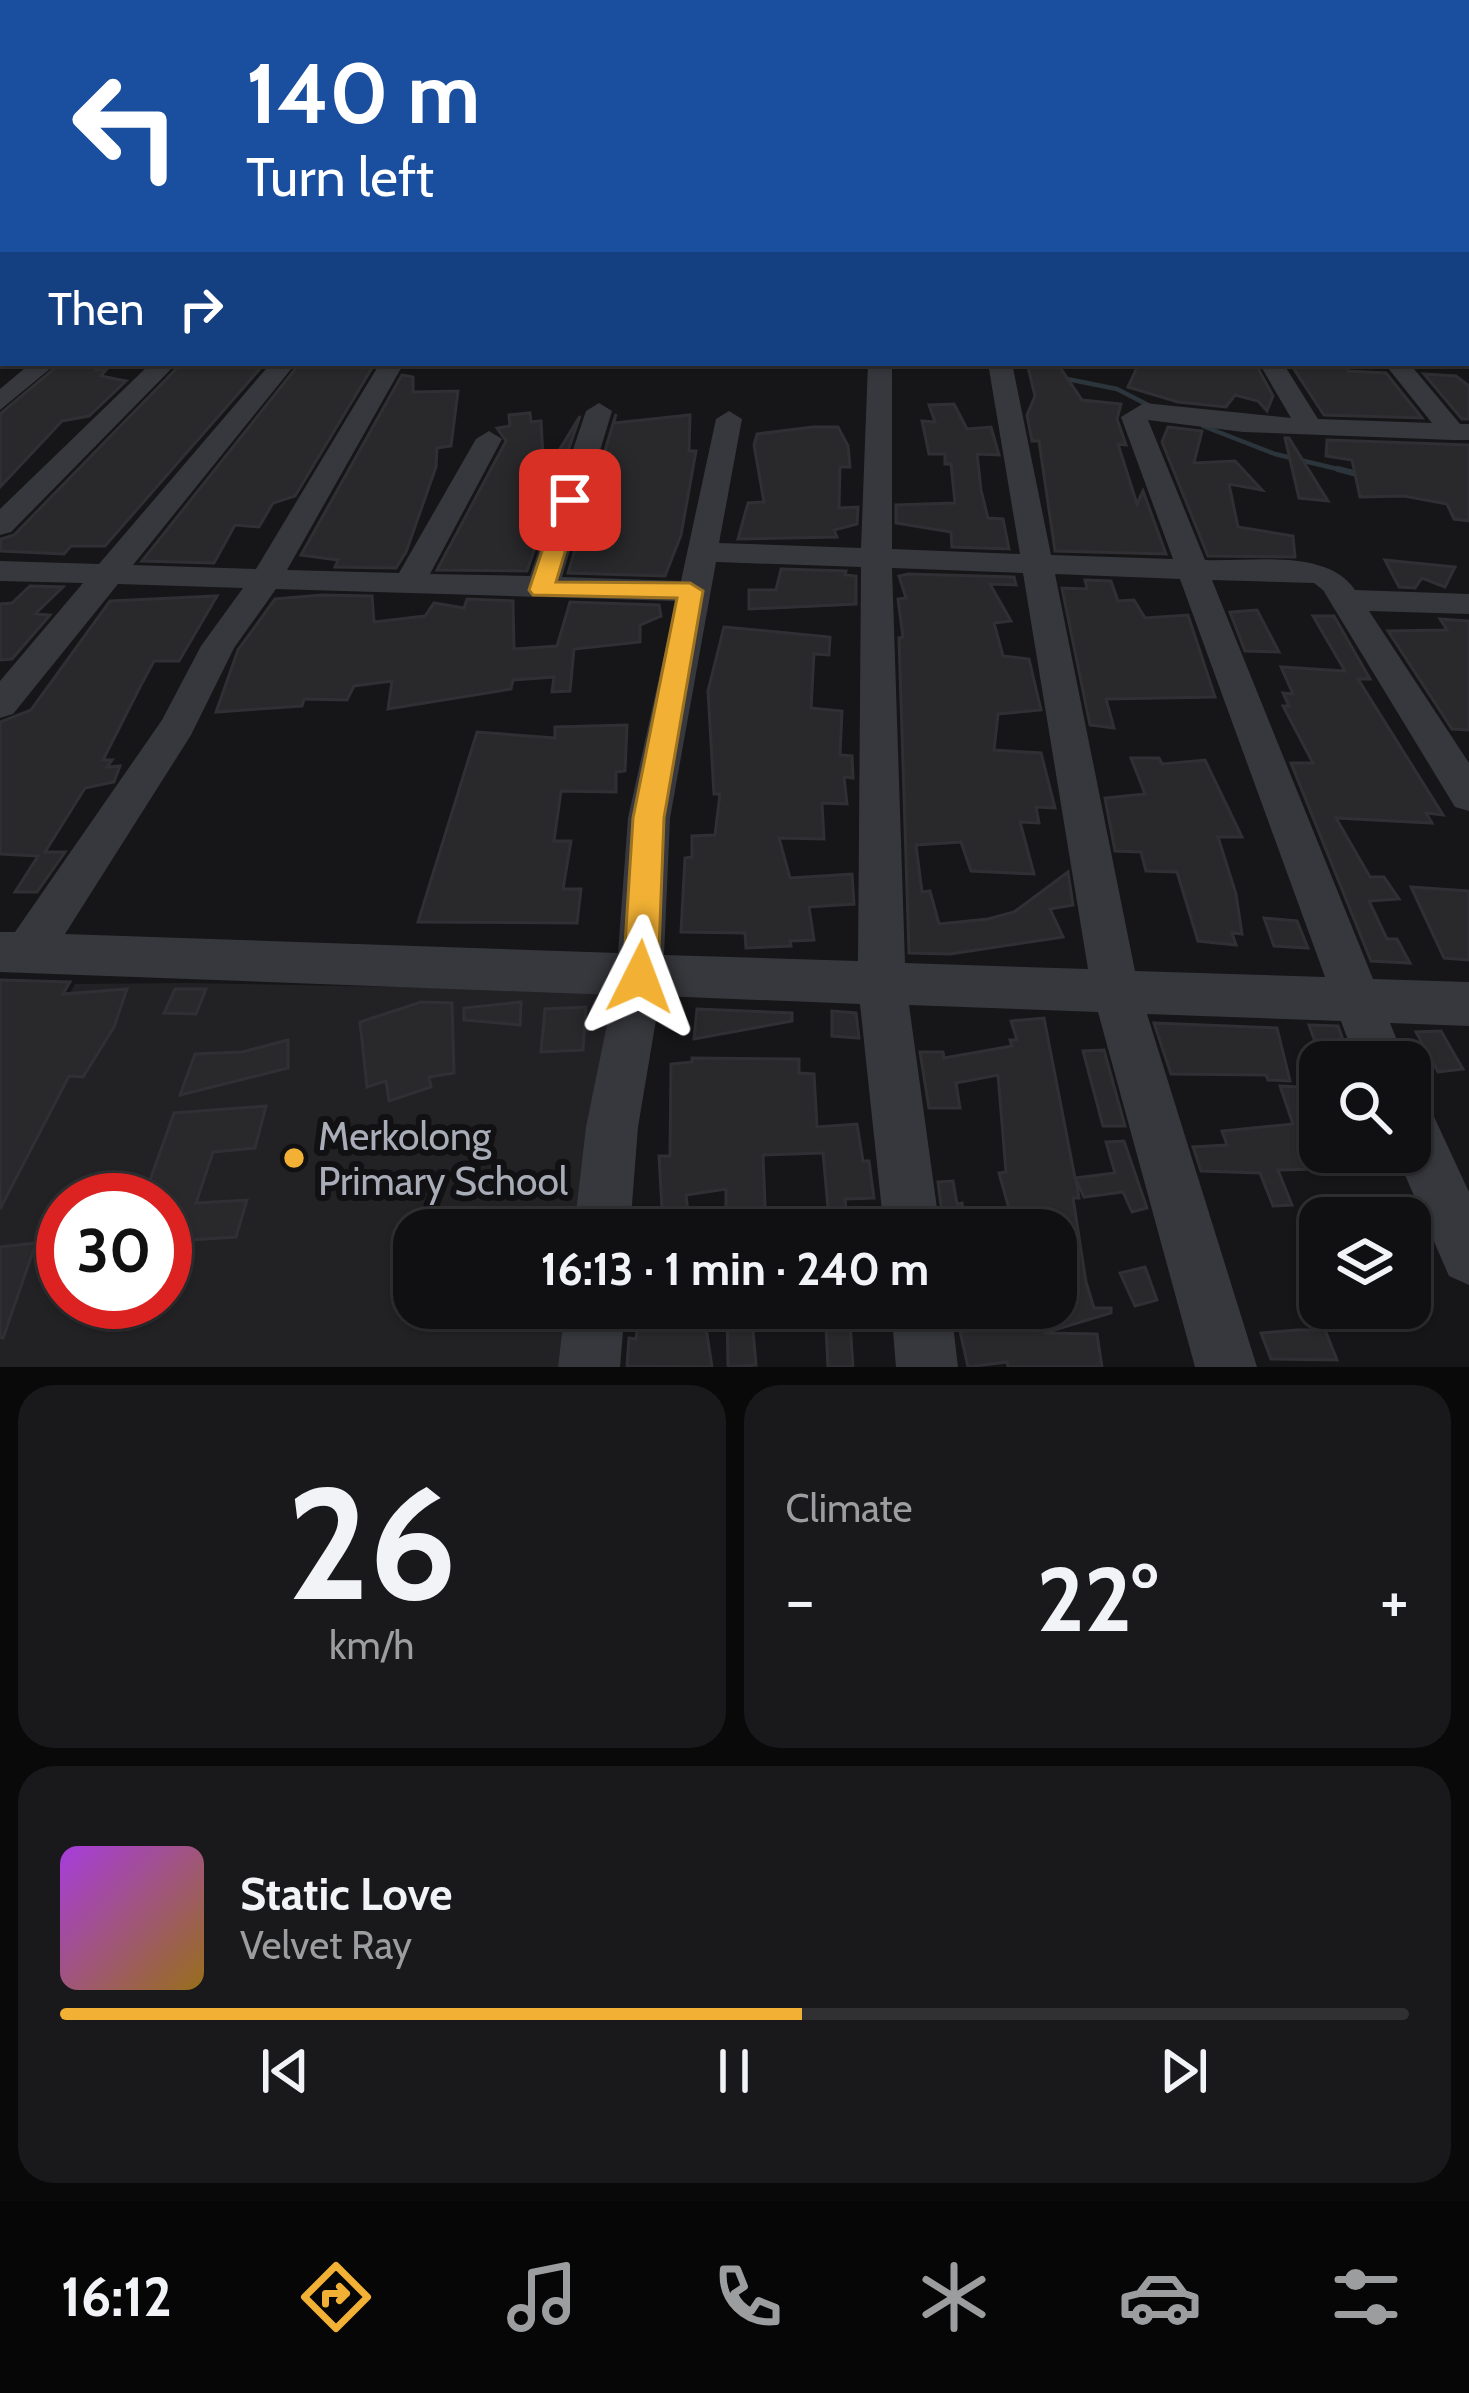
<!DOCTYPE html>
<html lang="en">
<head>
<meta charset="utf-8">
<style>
	:root { --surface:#101012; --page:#19191b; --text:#f1f3f6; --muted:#9c9d9f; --line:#303032; --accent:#f2b134 }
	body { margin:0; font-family:Cabin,sans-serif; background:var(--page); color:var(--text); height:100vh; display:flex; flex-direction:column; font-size:45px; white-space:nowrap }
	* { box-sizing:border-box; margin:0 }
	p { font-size:39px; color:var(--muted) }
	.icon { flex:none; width:66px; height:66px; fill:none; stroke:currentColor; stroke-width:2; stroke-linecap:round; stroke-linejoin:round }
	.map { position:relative; height:1367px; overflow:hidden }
	.sheet { display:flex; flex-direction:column; gap:18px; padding:18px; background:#09090a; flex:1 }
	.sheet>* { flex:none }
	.guide { position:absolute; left:0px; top:0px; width:1470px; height:366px; box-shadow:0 3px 9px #0004,0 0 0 3px var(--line); background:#1a4fa0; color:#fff; overflow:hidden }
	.controls { position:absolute; left:1299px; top:1041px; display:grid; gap:24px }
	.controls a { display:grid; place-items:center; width:132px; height:132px; border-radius:24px; background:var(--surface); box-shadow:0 3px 9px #0004,0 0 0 3px var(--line); font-size:60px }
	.speed { position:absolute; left:36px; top:1173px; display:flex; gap:24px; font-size:60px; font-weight:700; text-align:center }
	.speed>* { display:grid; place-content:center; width:156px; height:156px; border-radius:50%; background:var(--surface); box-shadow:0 3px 9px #0004,0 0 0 3px var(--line); line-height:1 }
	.speed .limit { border:18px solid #d22; background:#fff; color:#111 }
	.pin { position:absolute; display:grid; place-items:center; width:102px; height:102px; color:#fff; margin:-51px; border-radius:24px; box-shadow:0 6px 18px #0006 }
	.me { position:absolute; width:132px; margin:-66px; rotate:3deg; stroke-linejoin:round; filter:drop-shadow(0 0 9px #0008) }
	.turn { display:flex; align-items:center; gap:42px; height:252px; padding:0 48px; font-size:54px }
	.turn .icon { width:156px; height:156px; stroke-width:2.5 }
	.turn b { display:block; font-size:84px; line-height:102px }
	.then { display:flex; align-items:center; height:114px; padding:0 48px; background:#0003; gap:24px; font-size:45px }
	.big { font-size:90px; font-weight:800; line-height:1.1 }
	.sheet .widget { flex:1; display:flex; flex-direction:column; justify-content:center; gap:18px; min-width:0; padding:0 42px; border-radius:36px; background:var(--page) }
	.sheet .dial { align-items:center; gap:0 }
	.dial b { font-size:156px; line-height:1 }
	.song { display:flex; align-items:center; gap:36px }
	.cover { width:144px; height:144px; border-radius:18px; background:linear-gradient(135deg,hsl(280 70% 55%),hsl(40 70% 35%)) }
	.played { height:12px; border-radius:6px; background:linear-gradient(90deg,var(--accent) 55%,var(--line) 55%) }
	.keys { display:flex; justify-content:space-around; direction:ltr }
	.heat { display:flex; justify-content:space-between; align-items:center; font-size:66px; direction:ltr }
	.sheet .tiles { flex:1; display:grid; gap:18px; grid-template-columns:1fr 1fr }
	.widget:last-child { grid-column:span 2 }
	.trip { position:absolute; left:393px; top:1209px; width:684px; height:120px; border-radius:36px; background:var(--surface); box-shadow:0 3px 9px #0004,0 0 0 3px var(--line); font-weight:800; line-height:120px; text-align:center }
	.tab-bar { display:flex; height:192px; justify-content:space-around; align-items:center; background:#060607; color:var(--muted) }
	.tab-bar .icon { width:84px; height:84px }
	.tab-bar .active { color:var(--accent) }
	.tab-bar b { font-size:54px; color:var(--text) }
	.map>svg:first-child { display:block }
	.built { fill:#222225; fill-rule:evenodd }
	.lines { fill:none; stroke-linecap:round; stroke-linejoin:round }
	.stream-far1 { stroke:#2c353c; stroke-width:4.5 }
	.stream { stroke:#2c353c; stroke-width:6 }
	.building { fill:#29292c; stroke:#303034; stroke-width:3 }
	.minor { fill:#37383d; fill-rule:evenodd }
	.route { fill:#f2b134; stroke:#9d7322; stroke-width:3 }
	.poi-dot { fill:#f2b134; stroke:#111113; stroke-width:4.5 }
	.labels { text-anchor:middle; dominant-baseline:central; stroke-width:12; stroke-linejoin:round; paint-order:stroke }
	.near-poi-label { font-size:39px; fill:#a8adb8; stroke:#111113; text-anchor:start }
</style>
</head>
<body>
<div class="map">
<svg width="1469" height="1367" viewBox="0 0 1469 1367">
	<rect width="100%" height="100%" fill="#161618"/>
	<path class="built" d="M186,983L612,991L577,1230H414V1308H566L558,1367H0V1115L75,984ZM63,1200H165V1302H63Z"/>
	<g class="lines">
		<g class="stream-far1">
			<path d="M1067,379L1117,389L1150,406"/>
			<path d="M1203,426L1275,454L1350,472"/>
		</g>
		<path class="stream" d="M1338,469L1361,475"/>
	</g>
	<g class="building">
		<path d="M61,363H103L96,370H106L101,376L126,381L89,416L62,421L0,487V414Z"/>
		<path d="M265,363L105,546H71L64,554L0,551L1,539L14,535L181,364Z"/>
		<path d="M300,363H375L295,496L273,503L259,527L235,525L214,563L142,561Z"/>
		<path d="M1027,363H1057L1082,400L1121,404L1117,419L1126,445L1118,444L1137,504L1143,491L1166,554L1055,551L1039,441H1032L1027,415L1035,396Z"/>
		<path d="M1139,363H1255L1273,396L1267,411L1258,401L1235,395L1226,407L1178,402L1128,387Z"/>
		<path d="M1290,363H1349L1348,371L1386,373L1422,418L1324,415Z"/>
		<path d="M1424,374L1456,376L1469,386V419H1462Z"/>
		<path d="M402,375L413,377V392L458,391L451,446L437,448L436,467L406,552L396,568L335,567L338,560L301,555Z"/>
		<path d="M954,404L967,429L991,427L999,455L977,454L981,490L988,518L1003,519L1009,549L952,547L951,532L896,523V505L955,503L951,464H945V454H929L922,421L935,422L929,405Z"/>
		<path d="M530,413L531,422L541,421L544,475L580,416L527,571L437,570L506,441L497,428L510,426L509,415Z"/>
		<path d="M616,414L614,423L690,415L689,451H696L681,535L665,576L568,573Z"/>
		<path d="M813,427H838L848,446L850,467H840L839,508L858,507L857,524L834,530L837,537L738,539L748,503L764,502L754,445L757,434Z"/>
		<path d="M1168,427L1202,431L1194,463L1235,461L1262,490L1229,484L1238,527L1293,536L1295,557L1208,556L1162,442Z"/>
		<path d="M1285,438H1289L1328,501L1299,498Z"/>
		<path d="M1327,440L1469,445V521L1454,519L1447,504L1404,496L1360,497L1352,460L1326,456Z"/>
		<path d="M1385,560L1455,567L1445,587L1422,578L1415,588L1399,587Z"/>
		<path d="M781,569L846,571L845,575L856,576V604L749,609V590H776Z"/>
		<path d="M908,574L1014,577L1016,585L990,584L1011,621L994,623L1003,656L1029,659L1041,710L998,714L994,750L1041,753L1055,808L1036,807L1039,823L1020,822L1034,874L971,871L961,842L916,845L922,892L930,891L939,924L988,919L1014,912L1068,872L1073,905L1050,909L1063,937L950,954L909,953L899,638L903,637L898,599L906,598L899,576Z"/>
		<path d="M1085,580L1111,581L1118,601L1134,600L1145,618L1188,615L1215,697L1106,699L1114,728L1090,725L1062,588L1087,589Z"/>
		<path d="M30,586L63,587L35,614L50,615L12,659L0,660V604L12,603Z"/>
		<path d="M322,595L372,596L374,622L425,616L434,603L464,608L467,599L513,601L514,649L557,646L570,602L659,605L661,616L640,625V642L574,649L570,691L552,692L554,677L513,680L511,689L388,709L392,681L354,686L347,700L304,699L302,706L216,712L238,650L275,599Z"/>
		<path d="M217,596L179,661H154L141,685L103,760H112L107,767L120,766L114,782L85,788L45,852H65L37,892H15L38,856L0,854V722L31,710L110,601Z"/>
		<path d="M1257,610L1279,652L1245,651L1230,612Z"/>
		<path d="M1313,616H1334L1370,679H1358L1443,815L1426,813L1432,823L1336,818L1370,877H1384L1399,899L1369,901L1387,939H1397L1410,963L1371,961L1291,763H1313L1283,706H1289L1283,693L1293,694L1281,667L1345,671Z"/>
		<path d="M1440,619L1469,621V730L1452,729L1388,631L1447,630Z"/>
		<path d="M724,627L830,637L829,655L814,654L811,708L842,711L840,755L852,756L853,778L844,777L847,804L822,803L824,839L779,838L790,878L852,874L854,904L809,907L814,940L790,941L791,946L746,948L745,933L681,932L685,858L692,857V836L715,835L720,794H714L708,691Z"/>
		<path d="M627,725L625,771L616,772V792L561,791L554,841H571L563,889H581L577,923L418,922L477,732L555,738V727Z"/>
		<path d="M1131,758H1159L1162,764L1205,760L1242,837H1218L1236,894L1242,934L1232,933L1236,945L1198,941L1177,872L1146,871L1141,852L1115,851L1105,798L1145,794Z"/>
		<path d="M1411,887L1469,891V960L1444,958Z"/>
		<path d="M1264,918L1297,921L1308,948L1274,946Z"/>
		<path d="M0,980L70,982L63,994L127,989L114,1027L83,1077L69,1076L0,1209Z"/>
		<path d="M175,989H206L196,1014L164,1013Z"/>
		<path d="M421,1002L452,1003L454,1073L429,1077L431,1087L389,1101L386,1081L367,1087L360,1022Z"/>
		<path d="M521,1002L520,1025L464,1020V1008Z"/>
		<path d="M586,1007L583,1050L541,1052L545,1009Z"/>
		<path d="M697,1009L792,1013V1021L694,1039Z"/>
		<path d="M832,1011L856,1013L859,1038L832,1036Z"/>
		<path d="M1044,1018L1075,1178L1115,1173L1106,1142L1124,1141L1147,1208L1132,1212L1123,1192L1084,1197L1076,1179L1079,1198H1073L1086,1282L1094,1308H1111V1313L1044,1333L1097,1334L1102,1367H1008L1007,1362L968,1367L957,1318L979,1317L978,1308H1062L1056,1230L1049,1219L1013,1223L999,1173L1006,1172L998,1075L956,1083L960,1108H929L920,1052H943L944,1058L1012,1046L1010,1040H1017L1011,1021Z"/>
		<path d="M1154,1023L1277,1028L1290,1081L1268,1080L1266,1075L1171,1074Z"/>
		<path d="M1309,1025L1338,1026L1351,1062H1334L1329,1048L1317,1047Z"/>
		<path d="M1441,1031L1453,1052L1463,1069L1438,1072L1416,1032Z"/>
		<path d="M288,1040V1068L180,1095L195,1054L242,1052Z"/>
		<path d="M1104,1050L1125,1126H1103L1083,1051Z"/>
		<path d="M692,1058L799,1059V1073L814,1074L817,1127L857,1124L863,1161H869L874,1198L845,1199L848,1230H830L823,1153L763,1155L766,1230H726V1189L686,1195L689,1221L663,1226L659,1156H670L671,1064L692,1062Z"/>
		<path d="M1280,1086L1320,1088V1152H1372L1380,1174L1322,1170L1320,1164V1169L1278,1170L1292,1205L1273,1206L1260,1173L1201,1171L1193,1147L1227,1145L1222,1131L1293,1124Z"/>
		<path d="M266,1106L255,1148L213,1152L196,1203L247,1200L236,1237L187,1240L190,1231L165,1232V1200H143L174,1113Z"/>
		<path d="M953,1181L957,1204L962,1203L966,1230H944L938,1182Z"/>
		<path d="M36,1243L3,1338L0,1337V1247Z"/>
		<path d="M1145,1267L1157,1300L1135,1306L1120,1273Z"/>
		<path d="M640,1308H703L712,1367L627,1366L629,1338L636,1339Z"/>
		<path d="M727,1308H751L756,1365L728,1367Z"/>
		<path d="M825,1308H849L853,1367H828Z"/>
		<path d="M1297,1330H1325L1337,1360L1271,1359L1261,1333Z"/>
	</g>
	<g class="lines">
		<g class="minor">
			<path d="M3,179V190L0,191V180Z"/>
			<rect x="1467" y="180" width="2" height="12"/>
			<path d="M1467,224L1469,225V237L1467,236Z"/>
			<path d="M3,231V244L0,245V232Z"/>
			<path d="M3,301V316L0,317V302Z"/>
			<path d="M1467,314L1469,315V330L1467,329Z"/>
			<rect x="0" y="340" width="3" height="14"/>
			<path d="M31,363H57L0,410V389Z"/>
			<path d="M151,363H177L11,532L0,535V509Z"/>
			<path d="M271,363H296L133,565L256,569L380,363H404L287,570L399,573L476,439L489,431L502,439L430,574L530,576L586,411L599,403L612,411L562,577L681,581L716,419L729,411L742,419L719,543L861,548L868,363H892V549L1020,554L988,363H1012L1051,555L1173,559L1121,417L1144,403L1291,418L1259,363H1283L1318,419L1432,423L1384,363H1409L1460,424H1469V440H1453L1243,432L1148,420L1205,560C1250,562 1327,548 1355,590L1469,594V614L1369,611L1469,763V811L1455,807L1323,590L1314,583L1212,580L1373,979L1469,982V1026L1390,1023L1406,1062H1356L1341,1021L1147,1014L1257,1367H1195L1098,1012L909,1005L940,1230H884L860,1004L660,996L638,1127L630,1230H574L586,1127L613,995L0,972V932H15L162,720L201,646L243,588L118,584L13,714L0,718V681L83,583L0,581V561L99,564ZM716,562L861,567L858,961L664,955L670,818ZM892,568L1023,573L1088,969L905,963ZM1055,574L1180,579L1325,977L1135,971ZM276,589L676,601L628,818L618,953L65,934L191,735L234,648Z"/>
			<path d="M1410,1099L1429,1106L1469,1192V1285L1449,1276L1395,1152H1410Z"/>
			<path d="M565,1308H625L620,1367H558Z"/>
			<path d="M891,1308H951L958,1367H896Z"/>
		</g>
	</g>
	<linearGradient id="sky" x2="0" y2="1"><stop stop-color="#0c0c0d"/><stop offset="0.47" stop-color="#363c48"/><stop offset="1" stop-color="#363c48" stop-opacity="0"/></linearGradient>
	<rect width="1469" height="358" fill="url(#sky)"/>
	<path class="route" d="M570,493L581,500L556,582L690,583L703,591L664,818L658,977L653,988L640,993L628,988L623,977L633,818L677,598L533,595L529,590L559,500Z"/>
	<circle class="poi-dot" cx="294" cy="1158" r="12"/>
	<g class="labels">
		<g class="near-poi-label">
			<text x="318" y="1136">Merkolong<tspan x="318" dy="45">Primary School</tspan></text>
		</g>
	</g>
</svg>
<div class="controls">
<a><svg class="icon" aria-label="search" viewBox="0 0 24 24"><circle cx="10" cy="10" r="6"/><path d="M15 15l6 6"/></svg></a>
<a><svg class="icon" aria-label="layers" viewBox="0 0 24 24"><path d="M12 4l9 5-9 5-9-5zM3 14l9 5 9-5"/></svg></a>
</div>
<div class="speed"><div class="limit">30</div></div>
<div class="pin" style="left:570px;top:500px;background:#d93025"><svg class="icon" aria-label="arrive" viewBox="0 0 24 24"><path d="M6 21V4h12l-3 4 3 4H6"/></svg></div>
<svg class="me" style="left:640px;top:977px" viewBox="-20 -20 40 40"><path d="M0-17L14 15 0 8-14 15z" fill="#f2b134" stroke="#fff" stroke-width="4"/></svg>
<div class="trip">16:13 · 1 min · 240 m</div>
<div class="guide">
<div class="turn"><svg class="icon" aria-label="left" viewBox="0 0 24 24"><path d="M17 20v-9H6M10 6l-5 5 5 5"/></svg><div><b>140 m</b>Turn left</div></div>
<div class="then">Then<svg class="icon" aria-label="right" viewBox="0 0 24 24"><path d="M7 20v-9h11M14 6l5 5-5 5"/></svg></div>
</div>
</div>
<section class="sheet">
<div class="tiles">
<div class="widget dial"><b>26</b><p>km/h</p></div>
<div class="widget"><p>Climate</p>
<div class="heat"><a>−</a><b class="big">22°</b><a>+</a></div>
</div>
<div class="widget">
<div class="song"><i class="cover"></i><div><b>Static Love</b><p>Velvet Ray</p></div></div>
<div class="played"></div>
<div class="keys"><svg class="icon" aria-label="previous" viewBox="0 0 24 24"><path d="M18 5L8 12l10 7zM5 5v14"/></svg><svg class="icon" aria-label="pause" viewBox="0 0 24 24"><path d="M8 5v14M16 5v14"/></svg><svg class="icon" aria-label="next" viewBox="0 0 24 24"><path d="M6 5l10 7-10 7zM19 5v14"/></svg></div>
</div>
</div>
</section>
<nav class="tab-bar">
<b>16:12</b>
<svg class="icon active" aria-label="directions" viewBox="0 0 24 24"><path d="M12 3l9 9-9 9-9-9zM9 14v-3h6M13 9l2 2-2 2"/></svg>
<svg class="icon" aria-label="music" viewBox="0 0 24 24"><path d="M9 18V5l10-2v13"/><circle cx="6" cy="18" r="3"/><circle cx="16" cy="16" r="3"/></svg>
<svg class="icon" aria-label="phone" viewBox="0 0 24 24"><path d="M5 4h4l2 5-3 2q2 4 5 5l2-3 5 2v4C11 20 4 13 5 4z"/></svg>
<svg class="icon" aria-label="climate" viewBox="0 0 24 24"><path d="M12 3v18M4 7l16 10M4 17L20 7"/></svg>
<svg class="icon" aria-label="car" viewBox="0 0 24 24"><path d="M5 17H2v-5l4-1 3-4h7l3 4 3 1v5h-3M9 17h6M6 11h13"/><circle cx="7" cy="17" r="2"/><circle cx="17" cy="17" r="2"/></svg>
<svg class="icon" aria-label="filters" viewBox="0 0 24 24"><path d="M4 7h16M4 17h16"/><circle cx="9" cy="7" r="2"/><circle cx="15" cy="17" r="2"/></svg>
</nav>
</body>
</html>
